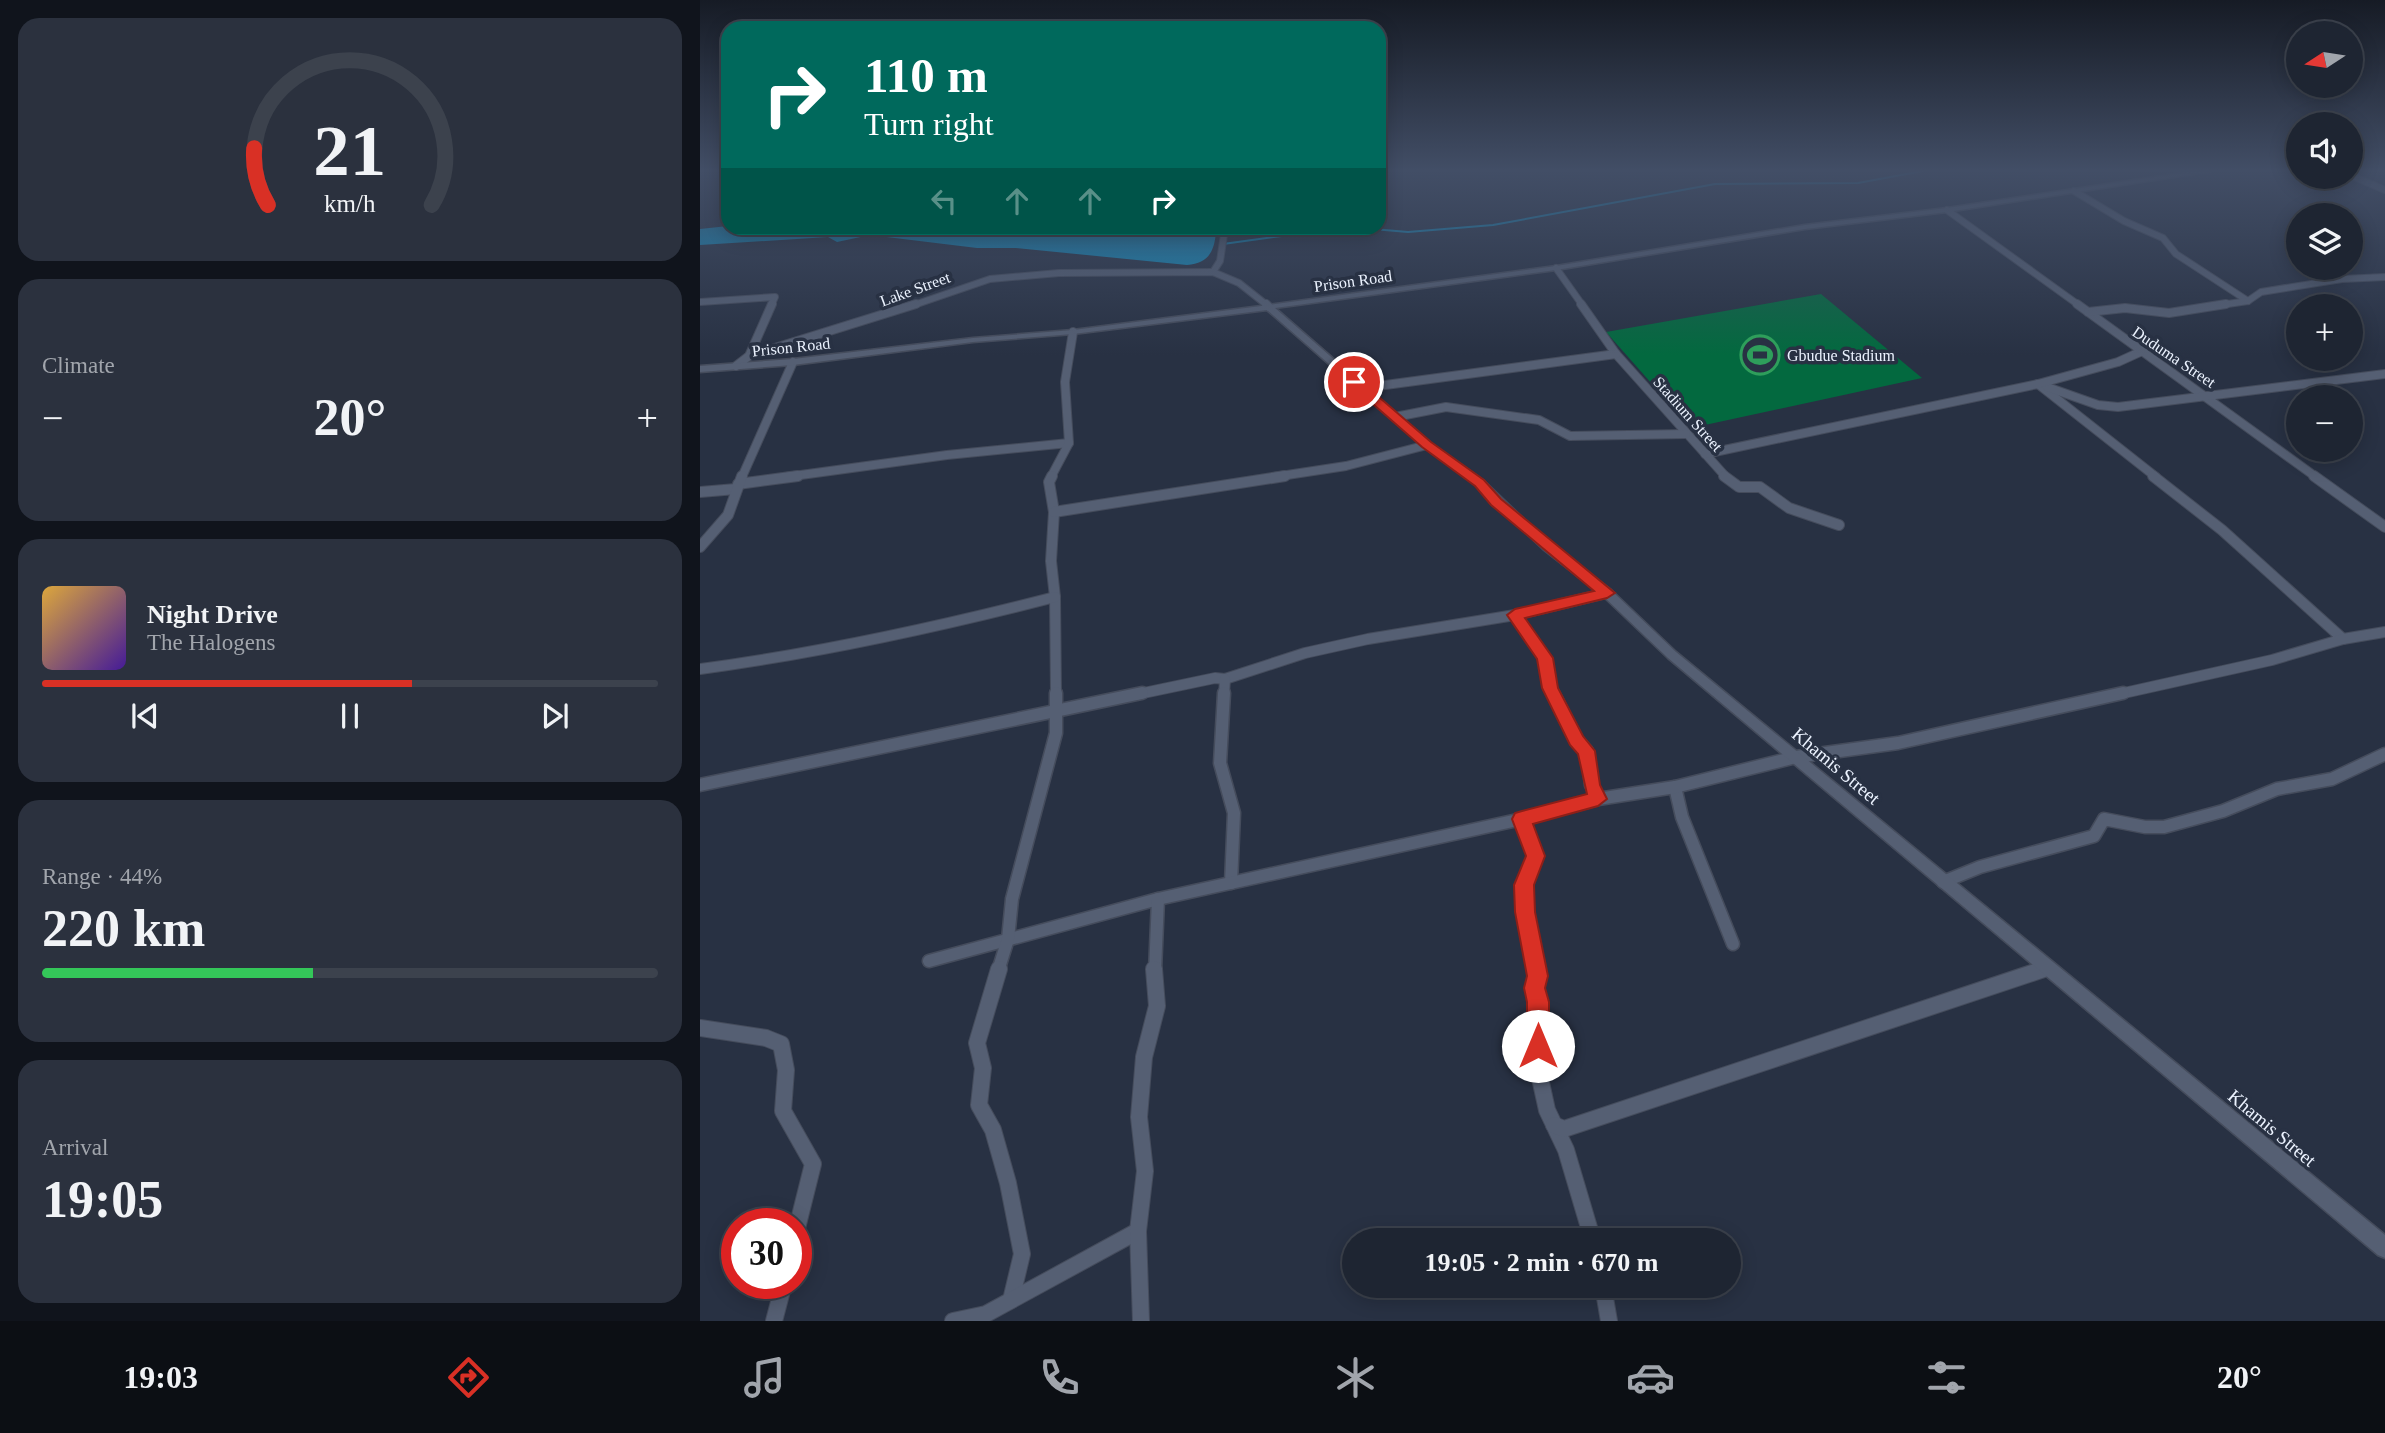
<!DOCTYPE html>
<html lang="en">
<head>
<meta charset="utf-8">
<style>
	:root { --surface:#1e2532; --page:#2b313e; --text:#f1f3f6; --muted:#a1a5ac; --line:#3c424d; --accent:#d93025 }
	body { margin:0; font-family:"Times New Roman",serif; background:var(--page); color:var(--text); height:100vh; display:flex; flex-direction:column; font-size:26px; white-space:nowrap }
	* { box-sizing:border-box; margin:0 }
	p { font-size:23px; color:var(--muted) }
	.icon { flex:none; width:38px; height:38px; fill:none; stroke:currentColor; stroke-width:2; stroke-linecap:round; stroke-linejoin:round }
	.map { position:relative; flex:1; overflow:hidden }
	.details { display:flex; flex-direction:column; gap:18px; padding:18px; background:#10141c; width:700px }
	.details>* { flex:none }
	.hud { position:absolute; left:21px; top:21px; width:665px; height:214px; border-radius:21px; box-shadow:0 4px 18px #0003,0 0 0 2px var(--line); background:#00695c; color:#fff; overflow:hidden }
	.needle { width:46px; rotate:258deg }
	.fabs { position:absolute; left:1586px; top:21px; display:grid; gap:14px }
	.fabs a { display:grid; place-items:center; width:77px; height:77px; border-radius:50%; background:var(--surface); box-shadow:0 4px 18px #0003,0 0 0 2px var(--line); font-size:35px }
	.speed { position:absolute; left:21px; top:1208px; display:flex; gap:14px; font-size:35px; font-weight:700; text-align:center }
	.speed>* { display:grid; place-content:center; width:91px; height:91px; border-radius:50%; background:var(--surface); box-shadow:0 4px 18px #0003,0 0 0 2px var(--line); line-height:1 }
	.speed .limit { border:10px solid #d22; background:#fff; color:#111 }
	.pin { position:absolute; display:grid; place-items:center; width:60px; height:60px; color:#fff; margin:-30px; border:4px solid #fff; border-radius:50%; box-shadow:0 2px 7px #0007 }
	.me { position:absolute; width:77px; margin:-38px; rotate:0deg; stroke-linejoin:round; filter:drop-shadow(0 0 5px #0008) }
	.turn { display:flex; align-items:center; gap:24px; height:147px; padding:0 28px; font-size:32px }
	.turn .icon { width:91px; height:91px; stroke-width:2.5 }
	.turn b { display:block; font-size:49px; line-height:60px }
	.lanes { display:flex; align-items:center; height:66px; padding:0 28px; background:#0003; justify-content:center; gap:35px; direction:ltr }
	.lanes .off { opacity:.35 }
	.big { font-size:52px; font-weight:700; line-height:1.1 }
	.details .card { flex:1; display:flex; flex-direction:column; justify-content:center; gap:10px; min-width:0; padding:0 24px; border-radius:21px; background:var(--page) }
	.details .dial { align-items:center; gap:0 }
	.dial svg { height:182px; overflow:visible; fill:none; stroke:var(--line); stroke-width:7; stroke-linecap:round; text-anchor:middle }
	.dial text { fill:var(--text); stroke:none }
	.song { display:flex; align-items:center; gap:21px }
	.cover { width:84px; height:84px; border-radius:10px; background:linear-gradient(135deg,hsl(40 70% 55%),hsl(260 70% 35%)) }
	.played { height:7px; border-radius:4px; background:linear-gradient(90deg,var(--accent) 60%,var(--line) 60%) }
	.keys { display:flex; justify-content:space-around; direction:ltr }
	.heat { display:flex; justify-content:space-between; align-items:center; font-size:38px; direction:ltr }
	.charge { height:10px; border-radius:5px; background:linear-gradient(90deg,#34c759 44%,var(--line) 0) }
	.trip { position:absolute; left:642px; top:1228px; width:399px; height:70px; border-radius:35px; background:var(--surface); box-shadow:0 4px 18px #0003,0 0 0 2px var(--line); font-weight:700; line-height:70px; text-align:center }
	.tab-bar { display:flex; height:112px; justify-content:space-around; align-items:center; background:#0c0f14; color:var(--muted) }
	.tab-bar .icon { width:49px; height:49px }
	.tab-bar .on { color:var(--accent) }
	.tab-bar b { font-size:32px; color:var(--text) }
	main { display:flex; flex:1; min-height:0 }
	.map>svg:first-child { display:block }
	.green { fill:#03693f }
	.water { fill:#108dbe }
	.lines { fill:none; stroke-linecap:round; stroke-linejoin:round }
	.stream { stroke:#108dbe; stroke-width:2 }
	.minor-far4-casing { stroke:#454c5c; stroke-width:8 }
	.minor-far3-casing { stroke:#454c5c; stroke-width:10 }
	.minor-far2-casing { stroke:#454c5c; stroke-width:12 }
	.minor-far1-casing { stroke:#454c5c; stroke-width:15 }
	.minor-casing { stroke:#454c5c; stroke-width:18 }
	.tertiary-casing { stroke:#454c5c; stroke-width:3 }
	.minor-far4 { stroke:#555f73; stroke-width:6 }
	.minor-far3 { stroke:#555f73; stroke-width:8 }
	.minor-far2 { stroke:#555f73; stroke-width:10 }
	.minor-far1 { stroke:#555f73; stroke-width:12 }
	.minor { stroke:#555f73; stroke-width:16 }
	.tertiary { fill:#555f73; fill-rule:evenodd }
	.route { fill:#d93025; stroke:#8d1f18; stroke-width:2 }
	.labels { text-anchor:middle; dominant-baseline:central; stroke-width:7; stroke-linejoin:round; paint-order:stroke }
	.far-street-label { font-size:16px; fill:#ebf2fe; stroke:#283143 }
	.far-poi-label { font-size:16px; fill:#ebf2fe; stroke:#283143; text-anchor:start }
	.street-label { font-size:19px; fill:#ebf2fe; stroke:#283143 }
</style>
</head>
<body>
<main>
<section class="details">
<div class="card dial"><svg viewBox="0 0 100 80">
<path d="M14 69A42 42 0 1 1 86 69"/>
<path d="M14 69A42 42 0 0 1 8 44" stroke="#d93025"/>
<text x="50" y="56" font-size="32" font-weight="700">21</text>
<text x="50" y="72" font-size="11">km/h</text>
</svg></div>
<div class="card"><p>Climate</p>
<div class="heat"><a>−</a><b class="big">20°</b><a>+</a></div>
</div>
<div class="card">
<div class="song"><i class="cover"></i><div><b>Night Drive</b><p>The Halogens</p></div></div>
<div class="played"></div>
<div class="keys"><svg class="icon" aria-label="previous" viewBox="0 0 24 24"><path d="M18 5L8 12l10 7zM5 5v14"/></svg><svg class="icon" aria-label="pause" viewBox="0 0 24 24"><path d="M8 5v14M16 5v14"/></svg><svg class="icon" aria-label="next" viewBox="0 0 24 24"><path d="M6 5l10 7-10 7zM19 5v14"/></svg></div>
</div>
<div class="card"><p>Range · 44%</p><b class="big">220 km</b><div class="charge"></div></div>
<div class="card"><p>Arrival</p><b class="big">19:05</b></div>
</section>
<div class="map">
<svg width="1685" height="1321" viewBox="0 0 1685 1321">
	<rect width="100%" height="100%" fill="#283143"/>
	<path class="green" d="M1121,294L1222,378L991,428L906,332Z"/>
	<path class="water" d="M28,226L79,230L515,228L516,232C514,253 508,263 487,265L316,248H277L170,235L137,242L128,237L0,245V229Z"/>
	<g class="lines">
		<g class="stream">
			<path d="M661,228L708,232L793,225L1015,184L1158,183L1228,170"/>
			<path d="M523,244L589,235L614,228"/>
		</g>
		<g class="minor-far4-casing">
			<g id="minor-far4">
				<path d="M1650,175L1685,190"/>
				<path d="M1374,191L1424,221L1463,238L1476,254L1548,301"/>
				<path d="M1247,210L1380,306"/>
				<path d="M856,268L883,306"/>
				<path d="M513,272L520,261L525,228"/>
				<path d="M0,302L75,297L71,306"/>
				<path d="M211,306L290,279L359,273L513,272L539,283L568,306"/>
				<path d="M1514,306L1548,301L1561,292L1642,279L1685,277"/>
			</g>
		</g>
		<g class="minor-far3-casing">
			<g id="minor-far3">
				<path d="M566,304L569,307"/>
				<path d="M881,304L916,354L1026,477"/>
				<path d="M1377,304L1616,477"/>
				<path d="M1388,312L1425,308L1469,313L1526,304"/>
				<path d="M49,356L72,304"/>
				<path d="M36,366L49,356L216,304"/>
				<path d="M1338,384L1456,477"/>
				<path d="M1347,387L1398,405L1418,407L1685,374"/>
				<path d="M663,388L916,354"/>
				<path d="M695,417L746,407L839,420L870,436L986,434"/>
				<path d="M1005,454L1338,384L1418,362L1440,352"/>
				<path d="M42,477L93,362"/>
				<path d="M86,477L247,455L369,443"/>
				<path d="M351,477L369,443L365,382L373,332"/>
				<path d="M574,477L646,466L727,445"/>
			</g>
		</g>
		<g class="minor-far2-casing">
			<g id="minor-far2">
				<path d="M352,476L349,482L354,512L351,561L355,597L356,695"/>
				<path d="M1024,476L1039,487H1060L1089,508L1139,525"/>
				<path d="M1453,476L1522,530L1643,639"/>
				<path d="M1614,476L1685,527"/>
				<path d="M38,484L98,476"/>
				<path d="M0,492L36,489"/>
				<path d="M354,512L585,476"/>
				<path d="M0,547L28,515L42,476"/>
				<path d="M815,615L845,658L854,695"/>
				<path d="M0,669C120,653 238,627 355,597"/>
				<path d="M434,695L515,678L525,679L605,653L668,639L815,615L907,593"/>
				<path d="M524,695L525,679"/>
				<path d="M1415,695L1572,660L1643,639L1685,632"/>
			</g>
		</g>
		<g class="minor-far1-casing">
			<g id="minor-far1">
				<path d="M524,693L520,763L534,813L531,883"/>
				<path d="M853,693L877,740L887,751L891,785L898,799"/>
				<path d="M0,785L442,693"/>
				<path d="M975,787L982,817L1033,944"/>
				<path d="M822,819L835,856C817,903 827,924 837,971"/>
				<path d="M1243,882L1280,867L1394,836L1404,819L1445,827H1464L1523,811L1577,789L1632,779L1685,754"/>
				<path d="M229,961L458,899L822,819L898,799L975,787L1096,757L1198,743L1423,693"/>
				<path d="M298,971L308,939L312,899L356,733V693"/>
				<path d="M455,971L458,899"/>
				<path d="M1339,971L1348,968"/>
			</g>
		</g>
		<g class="minor-casing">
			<g id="minor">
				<path d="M299,969L277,1043L283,1068L279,1105L293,1130L308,1183L322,1254L311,1300"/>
				<path d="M836,969L838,1069L847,1110L866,1150L893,1241"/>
				<path d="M0,1028L66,1038L81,1044L86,1070L83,1111L113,1164L96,1232"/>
				<path d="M854,1125L864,1129L1344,969"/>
				<path d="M903,1286L909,1321"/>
				<path d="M74,1321L84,1283"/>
				<path d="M253,1321L286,1314L438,1231"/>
				<path d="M441,1321L438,1231L445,1171L439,1117L444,1057L457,1006L454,969"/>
			</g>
		</g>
		<g class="tertiary-casing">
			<path id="tertiary" d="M1501,170H1519L1247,212L1105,229L856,270L575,308L730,443L784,481L851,545L911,590L976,652L1685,1235V1258L1678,1255L968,658L903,596L843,549L776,485L724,447L567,310L373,334L273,342L93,365L0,372V366L93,359L273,338L373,330L569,305L856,266L1105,225L1247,208Z"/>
		</g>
		<use href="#minor-far4" class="minor-far4"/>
		<use href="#minor-far3" class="minor-far3"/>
		<use href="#minor-far2" class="minor-far2"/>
		<use href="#minor-far1" class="minor-far1"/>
		<use href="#minor" class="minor"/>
		<use href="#tertiary" class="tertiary"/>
	</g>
	<linearGradient id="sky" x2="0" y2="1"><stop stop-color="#161b25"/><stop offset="0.48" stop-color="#424e66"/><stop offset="1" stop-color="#424e66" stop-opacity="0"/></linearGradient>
	<rect width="1685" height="355" fill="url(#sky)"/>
	<path class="route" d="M650,379H658L731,442L784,480L801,499L915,593L907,598L825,618L853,658L858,688L883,736L895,751L900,785L907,799L898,806L833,824L845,856L834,885L835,912L848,976L845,988L849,1002V1046L846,1054L838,1057L830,1054L827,1046V1002L824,988L827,976L815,912L814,885L826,856L812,819L815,813L822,811L887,794L878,754L870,745L842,688L837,659L807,615L815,609L894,591L791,505L775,486L722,447L650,384Z"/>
	<defs>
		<g id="stadium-ring" transform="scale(2.0125)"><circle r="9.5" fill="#283143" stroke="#2e9e5b" stroke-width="1.5"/><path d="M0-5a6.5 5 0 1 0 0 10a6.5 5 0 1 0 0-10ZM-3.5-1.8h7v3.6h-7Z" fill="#2e9e5b"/></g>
	</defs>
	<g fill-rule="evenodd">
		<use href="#stadium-ring" x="1060" y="355"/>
	</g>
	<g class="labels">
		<g class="far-street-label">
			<text transform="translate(653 281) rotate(-8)">Prison Road</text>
			<text transform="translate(215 289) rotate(-20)">Lake Street</text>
			<text transform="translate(91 347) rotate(-6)">Prison Road</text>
			<text transform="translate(1474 357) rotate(34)">Duduma Street</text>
			<text transform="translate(988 414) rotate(48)">Stadium Street</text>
		</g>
		<g class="far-poi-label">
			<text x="1087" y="355">Gbudue Stadium</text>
		</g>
		<g class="street-label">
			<text transform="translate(1136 766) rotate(40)">Khamis Street</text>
			<text transform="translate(1572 1128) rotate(40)">Khamis Street</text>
		</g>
	</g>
</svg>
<div class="fabs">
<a><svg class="needle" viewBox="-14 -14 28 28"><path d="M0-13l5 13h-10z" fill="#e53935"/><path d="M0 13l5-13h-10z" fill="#a1a5ac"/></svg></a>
<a><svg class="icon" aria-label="sound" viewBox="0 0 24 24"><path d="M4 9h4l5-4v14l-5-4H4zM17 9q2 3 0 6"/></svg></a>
<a><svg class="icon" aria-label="layers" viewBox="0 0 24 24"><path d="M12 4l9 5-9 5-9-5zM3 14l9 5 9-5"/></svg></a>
<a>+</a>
<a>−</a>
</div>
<div class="speed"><div class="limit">30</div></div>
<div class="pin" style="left:654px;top:382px;background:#d93025"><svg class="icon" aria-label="arrive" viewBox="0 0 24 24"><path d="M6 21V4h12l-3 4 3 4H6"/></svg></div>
<svg class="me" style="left:838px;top:1046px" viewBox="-20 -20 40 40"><circle r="19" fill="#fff"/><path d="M0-13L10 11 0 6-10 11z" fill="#d93025"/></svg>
<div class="trip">19:05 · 2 min · 670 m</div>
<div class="hud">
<div class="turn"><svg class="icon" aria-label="right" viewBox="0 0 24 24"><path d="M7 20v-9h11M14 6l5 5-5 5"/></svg><div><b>110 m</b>Turn right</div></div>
<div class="lanes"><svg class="icon off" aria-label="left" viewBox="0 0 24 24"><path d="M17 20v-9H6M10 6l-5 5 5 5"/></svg><svg class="icon off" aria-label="ahead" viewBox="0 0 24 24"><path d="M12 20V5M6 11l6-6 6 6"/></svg><svg class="icon off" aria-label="ahead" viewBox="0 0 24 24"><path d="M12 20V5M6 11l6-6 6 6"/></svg><svg class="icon" aria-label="right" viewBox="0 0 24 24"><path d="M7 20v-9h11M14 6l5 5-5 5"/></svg></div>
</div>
</div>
</main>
<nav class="tab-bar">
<b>19:03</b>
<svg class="icon on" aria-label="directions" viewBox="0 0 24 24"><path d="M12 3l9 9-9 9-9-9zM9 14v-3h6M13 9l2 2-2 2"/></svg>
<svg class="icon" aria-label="music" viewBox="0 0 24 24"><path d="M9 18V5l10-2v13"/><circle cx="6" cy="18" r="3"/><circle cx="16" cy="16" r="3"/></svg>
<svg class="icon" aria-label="phone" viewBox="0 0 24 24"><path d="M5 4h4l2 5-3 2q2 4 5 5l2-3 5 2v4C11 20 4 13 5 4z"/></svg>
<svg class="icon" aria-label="climate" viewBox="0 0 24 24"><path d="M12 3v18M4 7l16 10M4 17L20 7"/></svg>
<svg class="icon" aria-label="car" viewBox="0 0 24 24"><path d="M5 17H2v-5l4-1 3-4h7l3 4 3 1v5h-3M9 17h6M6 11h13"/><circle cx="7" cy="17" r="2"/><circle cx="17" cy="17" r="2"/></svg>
<svg class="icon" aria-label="filters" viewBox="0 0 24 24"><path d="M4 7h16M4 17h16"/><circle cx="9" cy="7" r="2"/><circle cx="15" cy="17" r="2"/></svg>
<b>20°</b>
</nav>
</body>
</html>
